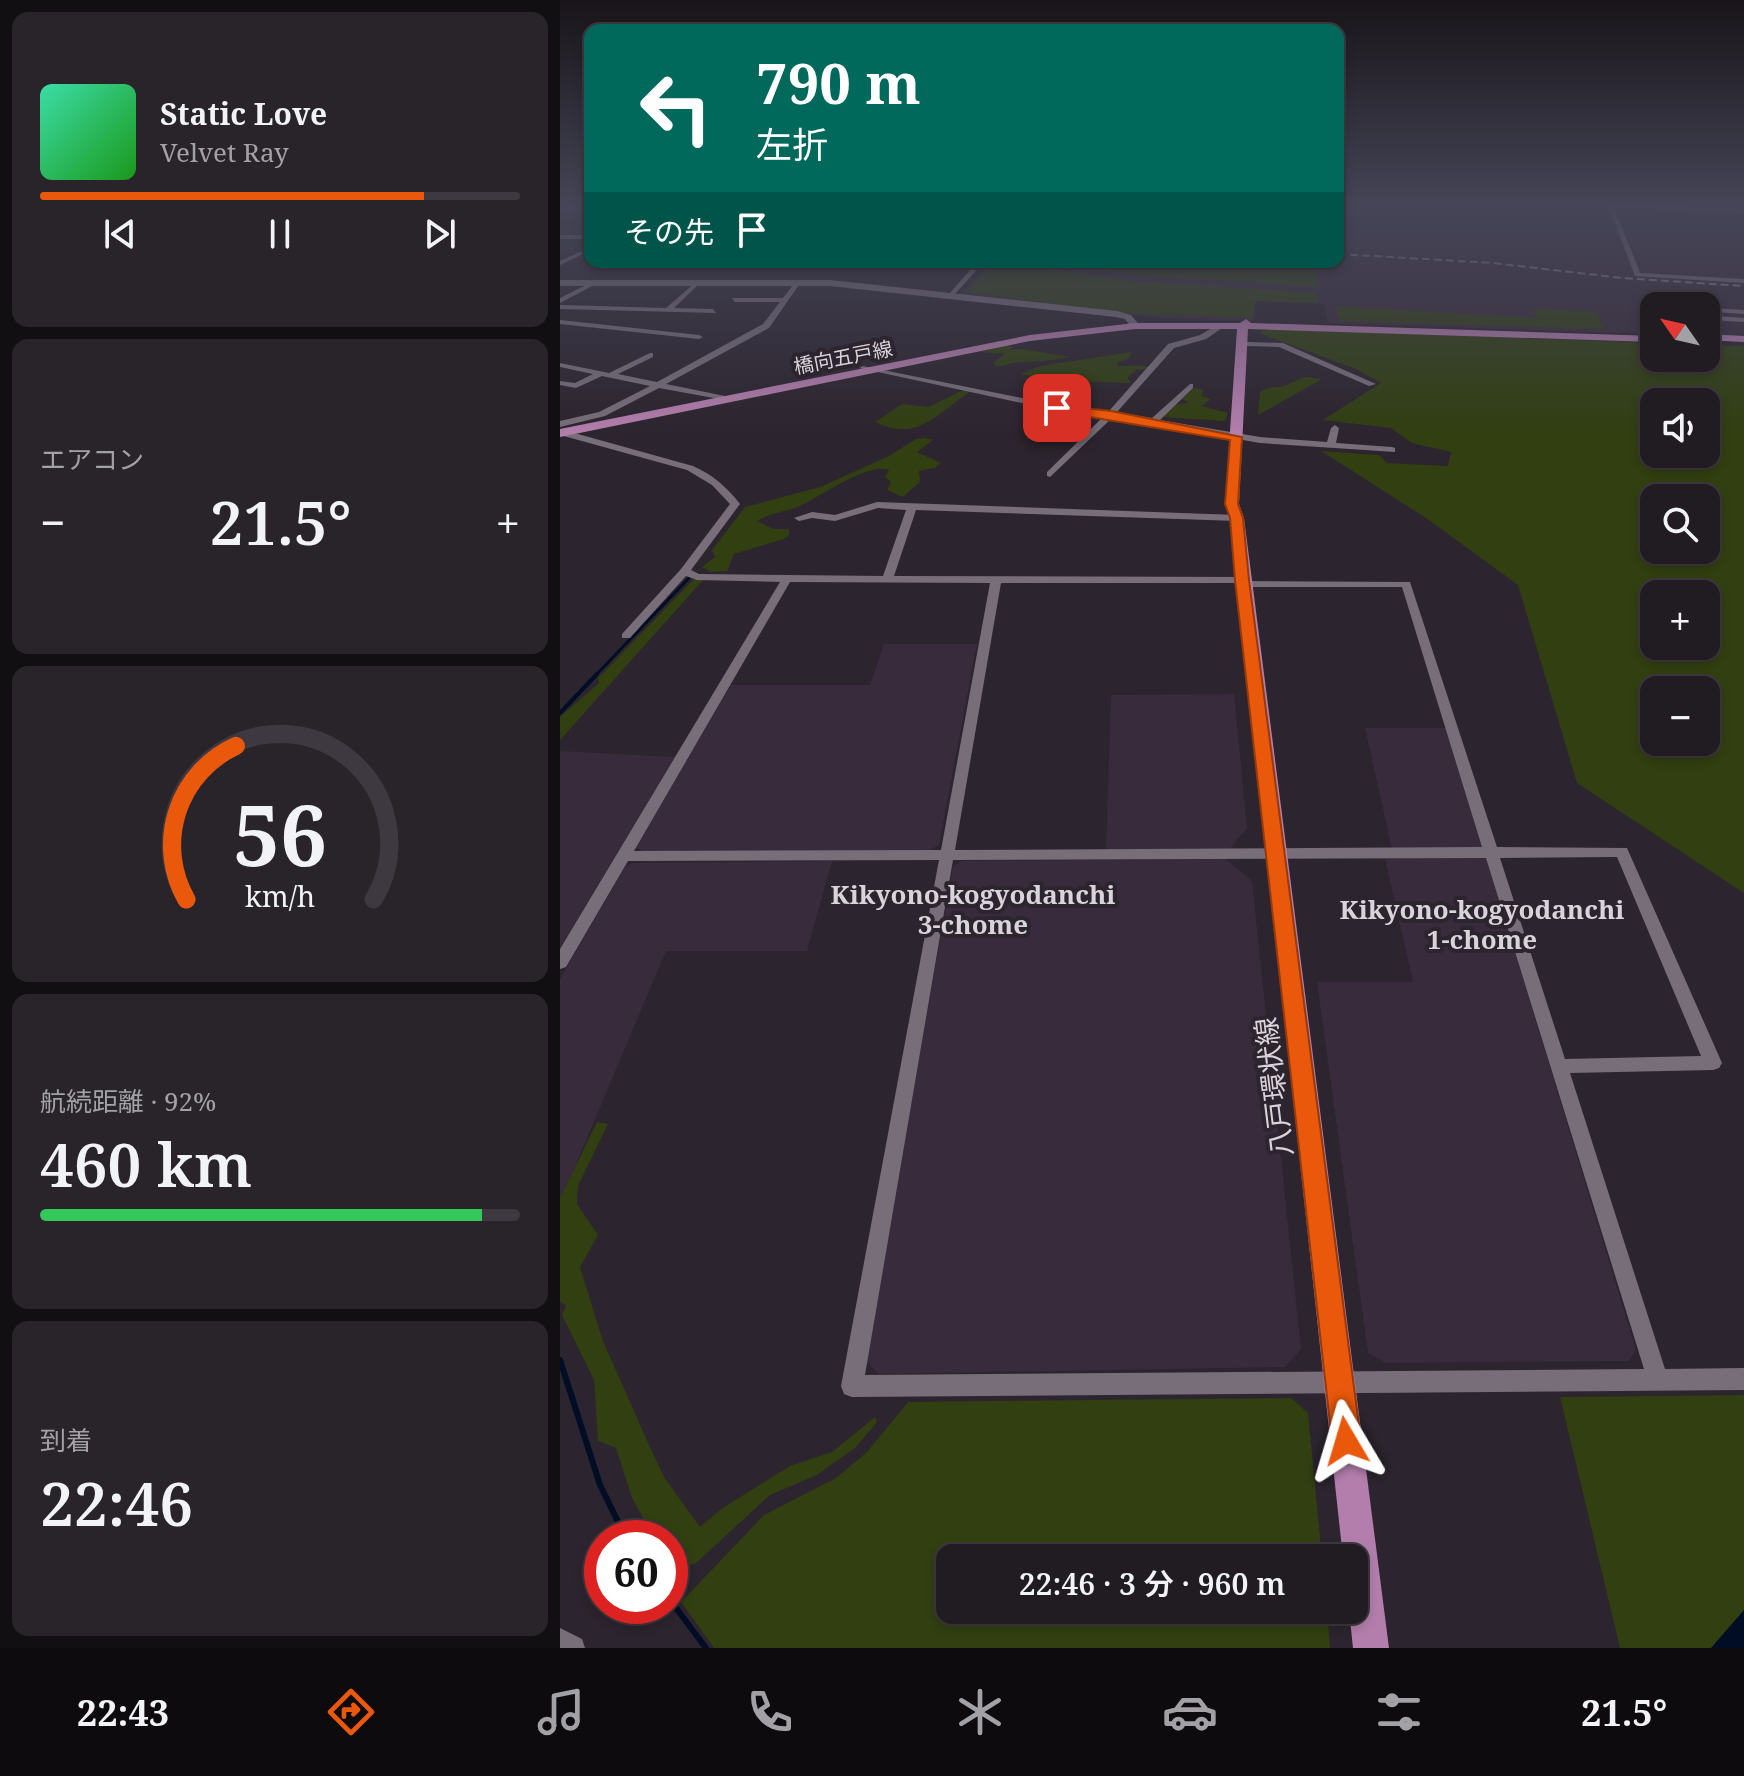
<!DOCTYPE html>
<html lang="ja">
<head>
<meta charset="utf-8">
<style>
	:root { --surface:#211b22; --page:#29242a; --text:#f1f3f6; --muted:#a2a1a5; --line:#3e3940; --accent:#ea580c }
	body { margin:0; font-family:"Noto Serif","Noto Sans JP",serif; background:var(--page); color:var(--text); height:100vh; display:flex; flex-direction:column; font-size:30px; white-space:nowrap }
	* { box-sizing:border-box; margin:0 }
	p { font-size:26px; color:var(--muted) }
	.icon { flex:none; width:44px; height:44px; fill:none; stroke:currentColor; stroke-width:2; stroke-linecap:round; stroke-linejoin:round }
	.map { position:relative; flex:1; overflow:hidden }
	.side { display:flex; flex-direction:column; gap:12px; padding:12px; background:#120f13; width:560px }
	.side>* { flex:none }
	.banner { position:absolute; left:24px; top:24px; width:760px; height:244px; border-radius:16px; box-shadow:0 4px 12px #0003,0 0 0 2px var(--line); background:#00695c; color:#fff; overflow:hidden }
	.needle { width:52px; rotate:304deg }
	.buttons { position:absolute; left:1080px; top:292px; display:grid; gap:16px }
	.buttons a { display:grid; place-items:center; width:80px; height:80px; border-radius:16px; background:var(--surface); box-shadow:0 4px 12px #0003,0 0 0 2px var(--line); font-size:40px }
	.speed { position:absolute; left:24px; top:1520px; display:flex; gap:16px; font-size:40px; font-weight:700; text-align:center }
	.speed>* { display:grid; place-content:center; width:104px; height:104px; border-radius:50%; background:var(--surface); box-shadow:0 4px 12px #0003,0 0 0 2px var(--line); line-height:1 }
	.speed .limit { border:12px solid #d22; background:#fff; color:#111 }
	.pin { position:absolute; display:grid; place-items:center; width:68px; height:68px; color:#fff; margin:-34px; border-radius:16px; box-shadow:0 4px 12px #0006 }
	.me { position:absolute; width:88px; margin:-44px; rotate:353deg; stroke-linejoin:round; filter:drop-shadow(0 0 6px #0008) }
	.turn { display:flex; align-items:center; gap:28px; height:168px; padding:0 40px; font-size:36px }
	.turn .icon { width:104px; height:104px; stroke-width:2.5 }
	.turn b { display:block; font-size:56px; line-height:68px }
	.then { display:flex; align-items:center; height:76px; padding:0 40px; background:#0003; gap:16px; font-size:30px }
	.big { font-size:60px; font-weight:600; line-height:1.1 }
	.side .tile { flex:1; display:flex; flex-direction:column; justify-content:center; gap:12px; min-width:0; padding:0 28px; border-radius:16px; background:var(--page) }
	.side .dial { align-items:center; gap:0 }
	.dial svg { height:208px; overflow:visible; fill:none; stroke:var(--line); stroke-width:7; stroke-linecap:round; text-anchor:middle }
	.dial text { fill:var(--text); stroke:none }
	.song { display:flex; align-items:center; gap:24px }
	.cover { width:96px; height:96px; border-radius:12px; background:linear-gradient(135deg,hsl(160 70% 55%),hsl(120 70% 35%)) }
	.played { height:8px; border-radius:4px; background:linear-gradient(90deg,var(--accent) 80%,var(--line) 80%) }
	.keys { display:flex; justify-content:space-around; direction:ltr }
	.heat { display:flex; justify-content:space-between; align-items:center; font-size:44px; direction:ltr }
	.charge { height:12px; border-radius:6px; background:linear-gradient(90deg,#34c759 92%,var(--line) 0) }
	.trip { position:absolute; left:376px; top:1544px; width:432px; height:80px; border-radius:16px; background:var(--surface); box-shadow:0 4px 12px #0003,0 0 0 2px var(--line); font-weight:600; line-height:80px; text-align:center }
	.tabs { display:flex; height:128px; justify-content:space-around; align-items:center; background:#0d0b0e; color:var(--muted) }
	.tabs .icon { width:56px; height:56px }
	.tabs .selected { color:var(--accent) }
	.tabs b { font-size:36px; color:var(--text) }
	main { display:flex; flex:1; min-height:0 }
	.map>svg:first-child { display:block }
	.built { fill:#382b3b }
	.green { fill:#313f11; fill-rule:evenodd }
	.water { fill:#000d25 }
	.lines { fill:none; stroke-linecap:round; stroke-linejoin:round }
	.stream-far2 { stroke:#000d25; stroke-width:3 }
	.stream-far1 { stroke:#000d25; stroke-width:4 }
	.stream { stroke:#000d25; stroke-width:6 }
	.street { fill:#786e7a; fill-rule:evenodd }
	.secondary { fill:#786e7a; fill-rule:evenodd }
	.primary { fill:#b37eac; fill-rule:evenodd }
	.rail { stroke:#8a838c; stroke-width:2; stroke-dasharray:8 4; stroke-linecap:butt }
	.route { fill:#ea580c; stroke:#983908; stroke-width:2 }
	.labels { text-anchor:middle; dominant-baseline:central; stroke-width:8; stroke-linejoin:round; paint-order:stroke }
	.far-street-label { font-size:20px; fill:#d9d3da; stroke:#2c242e }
	.neighbourhood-label { font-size:26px; font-weight:bold; fill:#d9d3da; stroke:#2c242e }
	.near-street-label { font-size:28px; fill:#d9d3da; stroke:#2c242e }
</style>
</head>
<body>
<main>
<section class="side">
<div class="tile">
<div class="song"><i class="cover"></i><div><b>Static Love</b><p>Velvet Ray</p></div></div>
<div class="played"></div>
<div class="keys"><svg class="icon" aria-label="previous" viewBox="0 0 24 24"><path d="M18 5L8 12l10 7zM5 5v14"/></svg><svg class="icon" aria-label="pause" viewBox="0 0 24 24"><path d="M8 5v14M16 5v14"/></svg><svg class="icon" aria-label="next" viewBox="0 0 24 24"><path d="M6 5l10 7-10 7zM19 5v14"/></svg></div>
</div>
<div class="tile"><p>エアコン</p>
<div class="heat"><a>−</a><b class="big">21.5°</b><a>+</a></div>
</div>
<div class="tile dial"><svg viewBox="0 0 100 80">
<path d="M14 69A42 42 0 1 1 86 69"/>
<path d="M14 69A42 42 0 0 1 33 10" stroke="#ea580c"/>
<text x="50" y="56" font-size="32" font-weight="700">56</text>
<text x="50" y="72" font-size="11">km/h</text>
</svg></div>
<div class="tile"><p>航続距離 · 92%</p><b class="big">460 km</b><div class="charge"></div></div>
<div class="tile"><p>到着</p><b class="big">22:46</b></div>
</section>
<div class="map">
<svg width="1184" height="1648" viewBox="0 0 1184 1648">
	<rect width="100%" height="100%" fill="#2c242e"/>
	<g class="built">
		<path d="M778,204L1184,205V336L1146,335V306H1094V334L768,323L764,304L696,301L694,321L601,318L400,294L430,262H778Z"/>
		<path d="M324,644H417L379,845L368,851H82L76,847L171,685H310Z"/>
		<path d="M674,694L687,828L669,850L546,849L551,695Z"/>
		<path d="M805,728H887L1076,1350L1069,1361L826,1363L808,1353L757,982H853L825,859L834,858Z"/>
		<path d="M0,751L115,757L0,948Z"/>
		<path d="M666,859L692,881L741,1349L725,1367L318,1374L306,1360L393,866L402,861Z"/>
		<path d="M272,861L247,951H106L0,1202V979L65,867L72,863Z"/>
	</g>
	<g class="green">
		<path d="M434,262H475L470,269L507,271L574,281L757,293L758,303L695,301L693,318L563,313L405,292Z"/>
		<path d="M543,262H755L758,287L579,276L538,270Z"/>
		<path d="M776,306L976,318L974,308L1036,312L1045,329L780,321Z"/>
		<path d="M711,329L1094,343V358H1146V345L1184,346V893L1017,783L958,585L866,518L761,451L819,455L827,463L888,466L891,452L852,443L831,428L763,420L821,383L796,369L701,334V331ZM1094,402H1146V454H1094ZM1094,498H1146V550H1094ZM1094,594H1146V646H1094ZM1094,690H1146V742H1094Z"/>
		<path d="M445,345L453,347L450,350L463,349L511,357C494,360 478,362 460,362C451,362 445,367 435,366L434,362L445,354L420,352Z"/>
		<path d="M572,352L568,359L557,363L558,366H590L587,369L576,370L567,378L571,382L569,383L504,381L461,374L480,366Z"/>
		<path d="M747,377L762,379L698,415L700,392C713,384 717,389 727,385C734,381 739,379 747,377Z"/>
		<path d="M634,388L644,390L641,396L651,399L642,406L668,413L665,421L603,417L617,404L629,403L622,399Z"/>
		<path d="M406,389L411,391C376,414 358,443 315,422L342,404L368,407Z"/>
		<path d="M364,438L373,440L357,452L381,463L375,468L359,471L360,482L343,497L327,490L331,482L325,477L329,470C310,462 262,495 244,504C230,512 211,512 197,521L213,529H229V535L224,539L174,554L167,571L151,572L142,567L155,557L152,550L185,507L260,487L329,456L356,439Z"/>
		<path d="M134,579H144L0,740V717L39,683L38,678Z"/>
		<path d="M37,1122L48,1124L18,1186L17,1204L38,1235L20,1267L43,1341L90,1447L104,1477L140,1527L161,1509L230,1466L272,1452L315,1417L317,1422L295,1448L257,1475L210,1495L135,1564L123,1566L110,1557V1538H89V1529L72,1498L56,1448L38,1441L34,1380L2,1315L6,1306L0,1301V1198Z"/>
		<path d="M1184,1395V1648H1060L1000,1397Z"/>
		<path d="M731,1398L748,1413L762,1558H390V1610H767L770,1648H154L121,1602L204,1515L276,1478L307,1452L348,1402Z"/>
	</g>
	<path class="water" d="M1184,1610V1648H1151Z"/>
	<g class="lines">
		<path class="stream-far2" d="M35,676L129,578"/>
		<path class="stream-far1" d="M0,713L37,674"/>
		<g class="stream">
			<path d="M0,1360L40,1485L66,1538"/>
			<path d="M110,1600L146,1648"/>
		</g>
		<g class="street">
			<path d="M6,204L30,207V211L2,209Z"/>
			<path d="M1060,204L1184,209V213L1065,207L1055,209L1080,273L1184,279V283L1075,276L1049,208Z"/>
			<rect x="0" y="235" width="30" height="4"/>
			<path d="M30,247V251L0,265V261Z"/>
			<path d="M417,262H424L394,295H390V293Z"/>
			<path d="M236,281L241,282L209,328L106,384L170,397V401L99,388L45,416L0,427V421L39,412L90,386L42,376L16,388L0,385V381L15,383L33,374L0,367V363L49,373L90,353H93V357L58,374L97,382L203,324L220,302H175L172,298H223Z"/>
			<path d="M32,282L34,285L0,303V298Z"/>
			<path d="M136,282L138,285L114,308L153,309L156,313L0,309V305L106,308Z"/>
			<path d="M1150,308L1184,310V314L1155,312L1157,316L1184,318V322L1151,320L1146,310Z"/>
			<path d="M0,320L139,335L143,337L139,339L0,324Z"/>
			<path d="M659,324L663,326L662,328L646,339L614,348L557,412L592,418L630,384H633V388L600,420L700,437L767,442L771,428L775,425L779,428L776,443L832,447L835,448V452L700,443L553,417L490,477L487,476V472L544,416L517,415L299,368L303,366L517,409L549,411L608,344L640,335Z"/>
			<path d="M690,342L723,343L816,384L809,386L719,347L687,346V342Z"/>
			<path d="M0,429L133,466C153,475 167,487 180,504L131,570L139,574L323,576L346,510L318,508L275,521L252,518L239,521L234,518L252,512L275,515L317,502L677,515L682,518L677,521L356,510L334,576L682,577L687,581L850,582L937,847L1067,848L1162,1063L1159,1068L1153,1070L1010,1073L1105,1369L1184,1368V1390L292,1397L284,1394L281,1386L379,860L68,861L6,967L0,969V949L220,582L137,580L126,576L70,638H62V634L121,569L170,504L152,485L127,470L0,435ZM230,582L430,583L381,850L74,851ZM441,583H677L682,587H842L922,847L395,850ZM1057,857L1141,1056L1005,1059L940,858ZM926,858L1084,1369L305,1375L393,860Z"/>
			<path d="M0,1628L22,1639L25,1648H0Z"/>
		</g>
		<path class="secondary" d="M0,280H270L557,311L571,315L580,326L572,328L565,319L556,317L270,286H0Z"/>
		<g class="primary">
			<path d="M686,319L691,323L1094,336V342L688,329L679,504L684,518L829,1648H793L789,1610H794V1558H783L670,518L665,504L677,329H575L470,341L0,437V429L470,335L575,323H680Z"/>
			<path d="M1146,334L1184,336V342L1146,340Z"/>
		</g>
		<path class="rail" d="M778,254L933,263L1062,278L1184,286"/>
	</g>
	<linearGradient id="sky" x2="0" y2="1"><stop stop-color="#181419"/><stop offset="0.47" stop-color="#454557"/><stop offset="1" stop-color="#454557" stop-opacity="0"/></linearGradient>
	<rect width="1184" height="435" fill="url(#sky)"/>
	<path class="route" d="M497,405L551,411L682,437L678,504L683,518L689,580L801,1441L796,1451L786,1455L776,1451L772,1441L675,580L670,518L665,504L670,440L493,411L491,408Z"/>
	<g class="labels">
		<g class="far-street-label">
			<text transform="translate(283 357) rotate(-11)">橋向五戸線</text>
		</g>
		<g class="neighbourhood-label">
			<text x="413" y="894">Kikyono-kogyodanchi<tspan x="413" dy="30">3-chome</tspan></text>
			<text x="922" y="909">Kikyono-kogyodanchi<tspan x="922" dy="30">1-chome</tspan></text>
		</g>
		<g class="near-street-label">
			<text transform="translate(713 1087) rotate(-97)">八戸環状線</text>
		</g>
	</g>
</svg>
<div class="buttons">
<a><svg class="needle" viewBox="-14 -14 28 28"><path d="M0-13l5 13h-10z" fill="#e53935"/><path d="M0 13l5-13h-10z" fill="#a2a1a5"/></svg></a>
<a><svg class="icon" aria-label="sound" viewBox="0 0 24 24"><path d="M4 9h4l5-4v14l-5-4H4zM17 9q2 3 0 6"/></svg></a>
<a><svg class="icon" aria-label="search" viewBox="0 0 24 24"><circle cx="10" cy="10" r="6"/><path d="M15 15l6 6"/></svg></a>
<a>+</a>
<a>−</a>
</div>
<div class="speed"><div class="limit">60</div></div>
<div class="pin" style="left:497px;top:408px;background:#d93025"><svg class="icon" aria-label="arrive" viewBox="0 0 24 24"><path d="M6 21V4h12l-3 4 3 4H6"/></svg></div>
<svg class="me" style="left:786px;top:1441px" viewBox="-20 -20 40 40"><path d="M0-17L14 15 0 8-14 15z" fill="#ea580c" stroke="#fff" stroke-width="4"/></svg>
<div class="trip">22:46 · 3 分 · 960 m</div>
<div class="banner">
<div class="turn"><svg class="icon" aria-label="left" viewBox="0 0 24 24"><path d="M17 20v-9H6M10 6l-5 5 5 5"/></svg><div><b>790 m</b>左折</div></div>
<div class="then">その先<svg class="icon" aria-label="arrive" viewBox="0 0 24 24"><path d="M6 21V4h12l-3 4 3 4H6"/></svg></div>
</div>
</div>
</main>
<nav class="tabs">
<b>22:43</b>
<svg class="icon selected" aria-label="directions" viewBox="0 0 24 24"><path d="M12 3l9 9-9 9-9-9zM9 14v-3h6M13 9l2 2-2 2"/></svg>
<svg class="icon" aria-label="music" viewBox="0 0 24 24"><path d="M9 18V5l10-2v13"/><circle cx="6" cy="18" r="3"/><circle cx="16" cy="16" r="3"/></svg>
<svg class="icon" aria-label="phone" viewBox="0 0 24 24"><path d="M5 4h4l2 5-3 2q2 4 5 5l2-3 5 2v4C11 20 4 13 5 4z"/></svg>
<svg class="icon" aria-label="climate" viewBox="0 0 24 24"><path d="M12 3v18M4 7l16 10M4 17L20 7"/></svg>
<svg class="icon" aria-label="car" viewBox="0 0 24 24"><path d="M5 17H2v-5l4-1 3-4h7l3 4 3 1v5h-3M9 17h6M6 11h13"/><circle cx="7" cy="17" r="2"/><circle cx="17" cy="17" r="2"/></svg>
<svg class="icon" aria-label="filters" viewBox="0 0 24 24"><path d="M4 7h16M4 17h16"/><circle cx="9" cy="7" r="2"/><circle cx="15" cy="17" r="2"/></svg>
<b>21.5°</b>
</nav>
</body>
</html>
